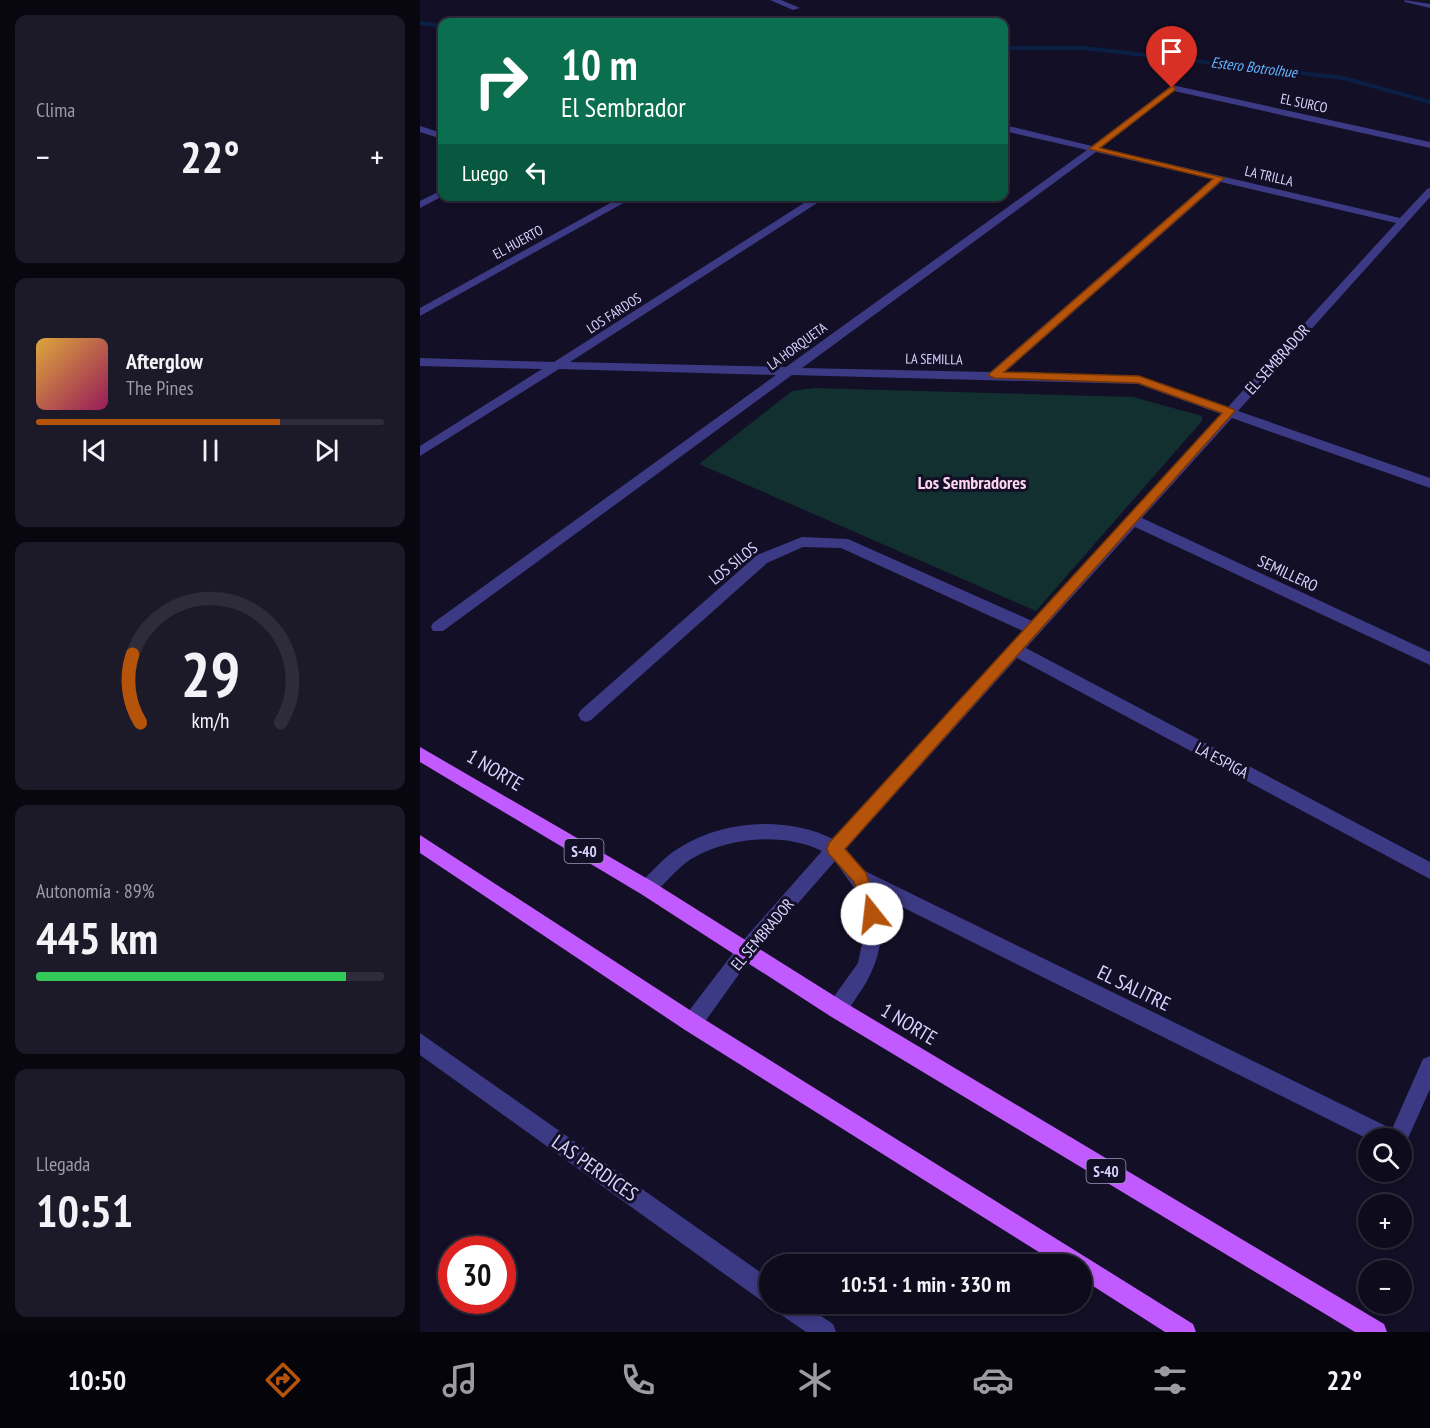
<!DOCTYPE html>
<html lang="es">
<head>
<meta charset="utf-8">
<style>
	:root { --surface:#0e0b1c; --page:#1c1929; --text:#f1f3f6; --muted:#9b9ba3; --line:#2e2b3b; --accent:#b45309 }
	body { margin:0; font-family:"PT Sans Narrow",sans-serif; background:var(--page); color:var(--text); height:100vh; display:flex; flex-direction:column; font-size:22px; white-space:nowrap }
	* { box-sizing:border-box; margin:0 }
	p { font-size:20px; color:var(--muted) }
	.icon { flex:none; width:33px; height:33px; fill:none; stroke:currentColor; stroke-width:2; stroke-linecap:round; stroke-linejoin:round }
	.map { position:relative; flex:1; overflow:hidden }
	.sheet { display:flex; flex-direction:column; gap:15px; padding:15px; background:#08060f; width:420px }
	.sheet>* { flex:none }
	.top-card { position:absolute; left:18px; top:18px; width:570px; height:183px; border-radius:12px; box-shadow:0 3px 9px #0003,0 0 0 2px var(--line); background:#0b6e4f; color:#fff; overflow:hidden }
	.buttons { position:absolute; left:938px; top:1128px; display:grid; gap:12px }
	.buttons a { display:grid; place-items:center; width:54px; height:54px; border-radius:50%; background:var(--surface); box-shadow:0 3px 9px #0003,0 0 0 2px var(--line); font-size:30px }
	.speed { position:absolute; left:18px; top:1236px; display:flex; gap:12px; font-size:30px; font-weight:700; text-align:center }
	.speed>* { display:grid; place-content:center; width:78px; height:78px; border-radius:50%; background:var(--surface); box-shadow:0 3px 9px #0003,0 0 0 2px var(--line); line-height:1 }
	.speed .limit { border:9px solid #d22; background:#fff; color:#111 }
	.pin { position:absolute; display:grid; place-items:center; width:51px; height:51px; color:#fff; margin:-62px -26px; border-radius:50% 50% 50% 0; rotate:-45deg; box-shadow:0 0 6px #0007 }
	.pin .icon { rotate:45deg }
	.me { position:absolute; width:66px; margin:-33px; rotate:344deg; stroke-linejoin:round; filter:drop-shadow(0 0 4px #0008) }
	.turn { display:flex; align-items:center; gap:21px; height:126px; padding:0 24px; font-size:27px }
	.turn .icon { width:78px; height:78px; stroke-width:2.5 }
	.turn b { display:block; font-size:42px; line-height:51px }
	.then { display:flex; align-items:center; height:57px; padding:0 24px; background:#0003; gap:12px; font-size:22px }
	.big { font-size:45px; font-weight:700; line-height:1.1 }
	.sheet .widget { flex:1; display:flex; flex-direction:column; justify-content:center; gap:9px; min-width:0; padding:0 21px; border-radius:12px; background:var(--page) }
	.sheet .dial { align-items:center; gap:0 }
	.dial svg { height:156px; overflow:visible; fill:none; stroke:var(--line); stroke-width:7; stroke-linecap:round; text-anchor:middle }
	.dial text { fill:var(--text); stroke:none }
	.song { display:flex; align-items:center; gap:18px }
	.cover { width:72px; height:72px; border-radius:9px; background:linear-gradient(135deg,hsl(40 70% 55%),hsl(330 70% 35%)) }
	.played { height:6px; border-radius:3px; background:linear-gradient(90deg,var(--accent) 70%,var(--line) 70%) }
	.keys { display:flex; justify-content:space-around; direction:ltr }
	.heat { display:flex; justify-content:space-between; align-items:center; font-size:33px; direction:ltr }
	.charge { height:9px; border-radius:4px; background:linear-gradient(90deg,#34c759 89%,var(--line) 0) }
	.trip { position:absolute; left:339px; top:1254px; width:333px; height:60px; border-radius:30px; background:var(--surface); box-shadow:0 3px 9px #0003,0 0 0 2px var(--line); font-weight:700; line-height:60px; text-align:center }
	.menu { display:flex; height:96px; justify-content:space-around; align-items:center; background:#06040b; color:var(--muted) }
	.menu .icon { width:42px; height:42px }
	.menu .active { color:var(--accent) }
	.menu b { font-size:27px; color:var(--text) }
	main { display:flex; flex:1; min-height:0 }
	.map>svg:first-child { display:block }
	.green { fill:#12302f }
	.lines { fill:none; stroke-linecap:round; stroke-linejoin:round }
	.stream { fill:#0a1f44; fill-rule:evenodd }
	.minor { fill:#3d3a85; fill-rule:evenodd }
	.major { fill:#c25bff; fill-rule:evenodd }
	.route { fill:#b45309; stroke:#753606; stroke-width:1.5 }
	.labels { text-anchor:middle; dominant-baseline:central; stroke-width:6; stroke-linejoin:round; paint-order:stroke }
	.far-street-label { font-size:14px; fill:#d9d4ff; stroke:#130f26 }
	.far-water-label { font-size:15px; font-style:italic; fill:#62b6ff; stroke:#130f26 }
	.shield { fill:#130f26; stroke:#9e99be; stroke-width:1.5 }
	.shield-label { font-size:15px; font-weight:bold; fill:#d9d4ff }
	.street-label { font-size:16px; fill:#d9d4ff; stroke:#130f26 }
	.neighbourhood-label { font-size:18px; font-weight:bold; fill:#ffd6f0; stroke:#130f26 }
	.near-street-label { font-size:20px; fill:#d9d4ff; stroke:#130f26 }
</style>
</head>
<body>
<main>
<section class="sheet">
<div class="widget"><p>Clima</p>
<div class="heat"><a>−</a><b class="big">22°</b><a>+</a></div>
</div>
<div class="widget">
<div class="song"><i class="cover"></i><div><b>Afterglow</b><p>The Pines</p></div></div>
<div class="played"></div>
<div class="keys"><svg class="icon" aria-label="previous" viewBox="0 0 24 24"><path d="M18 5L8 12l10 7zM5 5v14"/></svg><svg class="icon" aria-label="pause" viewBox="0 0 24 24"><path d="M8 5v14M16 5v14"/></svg><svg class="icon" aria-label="next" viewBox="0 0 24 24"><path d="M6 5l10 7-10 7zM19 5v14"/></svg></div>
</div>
<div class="widget dial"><svg viewBox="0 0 100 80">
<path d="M14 69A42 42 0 1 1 86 69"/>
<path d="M14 69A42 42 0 0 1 10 34" stroke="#b45309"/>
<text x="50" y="56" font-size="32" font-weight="700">29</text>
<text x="50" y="72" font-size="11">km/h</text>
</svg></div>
<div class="widget"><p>Autonomía · 89%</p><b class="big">445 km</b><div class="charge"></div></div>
<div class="widget"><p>Llegada</p><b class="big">10:51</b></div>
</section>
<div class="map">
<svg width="1010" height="1332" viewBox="0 0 1010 1332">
	<rect width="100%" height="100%" fill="#130f26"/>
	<path class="green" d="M394,388L713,397L782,416V421L616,611L279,464L372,391Z"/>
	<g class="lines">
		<g class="stream">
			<path d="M0,21L22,24V28L0,25Z"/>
			<path d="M584,46H664L924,76L1010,100V104L923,80L664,50H584Z"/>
		</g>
		<g class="minor">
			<path d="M350,0H361L380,8L373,10Z"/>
			<path d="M984,0L1010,4V8L985,2Z"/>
			<path d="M752,85L1010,142V148L754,91L681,148L980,218L1007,189L1010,188V197L818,411L1010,478V488L812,418L722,518L1010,652V665L715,527L606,648L1010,862V879L597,658L426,849L445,871L972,1129L1003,1059L1010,1056V1089L985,1145L981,1147V1138L948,1139L456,894C468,932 459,967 436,998C431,1006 426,1015 417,1018L410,1016L408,1009L410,1002L438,963L444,934L443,914L437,892L415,861L332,956L279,1030L272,1032L265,1030L263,1023L265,1016L320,944L402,851C364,832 308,837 271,859C257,868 246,883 233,894L227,896L221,894L218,888L221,882C233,871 244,857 259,848C303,820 366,816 413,839L603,631L421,548L383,547L347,563L171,720L166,722L161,720L158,715L161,710L337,555L382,537L428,539L612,621L801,414L718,384L372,375L23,631H13L11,627L13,623L356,375L139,369L0,456V446L122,369L0,366V358L134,362L395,196H408L150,362L366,367L667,150L584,131V125L672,146ZM676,152L792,179L570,372L382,368ZM801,182L976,223L808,407L719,376L584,373Z"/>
			<path d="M0,126L22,133V139L0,132Z"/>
			<path d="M22,190L23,196L0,208V201Z"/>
			<path d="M203,196H216L0,316V308Z"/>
			<path d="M0,1033L350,1279L351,1304L342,1301L0,1055Z"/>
			<path d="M354,1304H383L413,1324L416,1332H386L357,1312Z"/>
		</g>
		<g class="major">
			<path d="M0,747L233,882L424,1002L964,1324L967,1332H935L410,1016L221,894L0,762Z"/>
			<path d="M0,835L279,1016L773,1324L776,1332H745L662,1279V1264H638L265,1030L0,853Z"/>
		</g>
	</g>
	<path class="route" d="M752,86L755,87V90L680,148L804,178L584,372L719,376L813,409L815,411L425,849L446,873L460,914L458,919L452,922L446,919L434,882L409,854L407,849L409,843L802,413L718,383L574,378L568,375L793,179L669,149Z"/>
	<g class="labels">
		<g class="far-street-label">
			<text transform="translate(884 103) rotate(12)">EL SURCO</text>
			<text transform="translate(849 176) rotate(13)">LA TRILLA</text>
			<text transform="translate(98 242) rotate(-29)">EL HUERTO</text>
			<text transform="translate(194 313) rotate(-33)">LOS FARDOS</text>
			<text transform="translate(377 346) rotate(-36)">LA HORQUETA</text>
			<text transform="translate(514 359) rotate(1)">LA SEMILLA</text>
		</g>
		<g class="far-water-label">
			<text transform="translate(834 67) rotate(7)">Estero Botrolhue</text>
		</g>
		<g class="shield">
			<rect x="144.5" y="839" width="39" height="24" rx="4.5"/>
			<rect x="666.5" y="1159" width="39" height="24" rx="4.5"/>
		</g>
		<g class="shield-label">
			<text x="164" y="851">S-40</text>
			<text x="686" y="1171">S-40</text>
		</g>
		<g class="street-label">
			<text transform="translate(857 359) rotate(-48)">EL SEMBRADOR</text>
			<text transform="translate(313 563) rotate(-39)">LOS SILOS</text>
			<text transform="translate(868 573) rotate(25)">SEMILLERO</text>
			<text transform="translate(802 760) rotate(28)">LA ESPIGA</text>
			<text transform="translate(342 934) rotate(-50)">EL SEMBRADOR</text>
		</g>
		<g class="neighbourhood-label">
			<text x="552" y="482">Los Sembradores</text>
		</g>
		<g class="near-street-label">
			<text transform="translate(75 770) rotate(31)">1 NORTE</text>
			<text transform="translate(714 988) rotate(26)">EL SALITRE</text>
			<text transform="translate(489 1024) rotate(31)">1 NORTE</text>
			<text transform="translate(175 1168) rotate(35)">LAS PERDICES</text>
		</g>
	</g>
</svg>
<div class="buttons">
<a><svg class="icon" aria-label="search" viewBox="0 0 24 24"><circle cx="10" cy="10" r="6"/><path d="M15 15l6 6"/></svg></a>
<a>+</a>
<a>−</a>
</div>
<div class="speed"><div class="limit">30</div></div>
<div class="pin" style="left:752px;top:88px;background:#d93025"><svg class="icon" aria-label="arrive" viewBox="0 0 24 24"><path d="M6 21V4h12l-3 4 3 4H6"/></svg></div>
<svg class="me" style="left:452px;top:914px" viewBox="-20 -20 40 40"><circle r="19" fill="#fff"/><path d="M0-13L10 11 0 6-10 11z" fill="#b45309"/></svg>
<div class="trip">10:51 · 1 min · 330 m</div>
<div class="top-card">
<div class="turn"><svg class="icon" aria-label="right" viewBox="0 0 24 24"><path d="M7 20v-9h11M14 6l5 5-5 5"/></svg><div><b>10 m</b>El Sembrador</div></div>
<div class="then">Luego<svg class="icon" aria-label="left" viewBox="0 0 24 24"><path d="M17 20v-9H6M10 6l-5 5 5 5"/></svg></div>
</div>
</div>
</main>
<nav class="menu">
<b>10:50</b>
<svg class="icon active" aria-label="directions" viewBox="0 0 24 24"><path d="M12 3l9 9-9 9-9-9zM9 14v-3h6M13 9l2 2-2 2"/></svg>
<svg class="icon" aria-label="music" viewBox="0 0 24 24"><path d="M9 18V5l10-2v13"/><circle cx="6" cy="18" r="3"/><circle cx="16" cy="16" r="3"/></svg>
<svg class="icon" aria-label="phone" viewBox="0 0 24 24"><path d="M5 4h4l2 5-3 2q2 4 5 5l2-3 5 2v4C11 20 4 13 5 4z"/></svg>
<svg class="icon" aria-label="climate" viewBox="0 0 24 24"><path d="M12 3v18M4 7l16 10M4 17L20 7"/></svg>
<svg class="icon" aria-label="car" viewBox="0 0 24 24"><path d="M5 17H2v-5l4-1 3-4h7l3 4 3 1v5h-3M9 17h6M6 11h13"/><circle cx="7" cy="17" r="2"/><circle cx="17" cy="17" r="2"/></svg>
<svg class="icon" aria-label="filters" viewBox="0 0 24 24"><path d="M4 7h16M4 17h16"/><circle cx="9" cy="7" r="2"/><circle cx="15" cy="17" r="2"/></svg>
<b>22°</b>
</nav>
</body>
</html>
